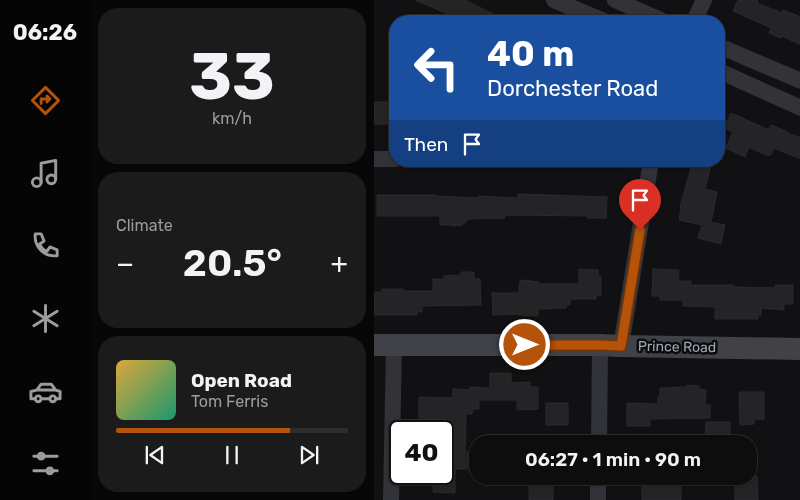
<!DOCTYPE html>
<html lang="en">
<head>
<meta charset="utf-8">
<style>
	:root { --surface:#0d0d0e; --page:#1b1b1c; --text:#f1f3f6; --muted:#9a9c9e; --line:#2d2d2e; --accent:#b45309 }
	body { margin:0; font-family:Rubik,sans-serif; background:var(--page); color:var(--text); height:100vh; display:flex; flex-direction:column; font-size:19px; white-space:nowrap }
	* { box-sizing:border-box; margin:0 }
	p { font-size:16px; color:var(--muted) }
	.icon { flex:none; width:28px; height:28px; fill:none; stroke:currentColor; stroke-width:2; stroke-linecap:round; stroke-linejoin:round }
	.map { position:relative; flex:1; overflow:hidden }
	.drawer { display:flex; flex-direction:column; gap:8px; padding:8px; background:#070708; width:284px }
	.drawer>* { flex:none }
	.hud { position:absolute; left:15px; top:15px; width:336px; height:152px; border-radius:20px; box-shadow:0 1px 4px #0004,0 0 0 1px var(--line); background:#1a4fa0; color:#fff; overflow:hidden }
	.speed { position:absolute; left:15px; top:420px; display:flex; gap:10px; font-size:25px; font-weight:700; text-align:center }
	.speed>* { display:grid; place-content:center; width:65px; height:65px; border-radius:50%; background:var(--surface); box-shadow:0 1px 4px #0004,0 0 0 1px var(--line); line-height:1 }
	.speed .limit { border:2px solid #111; border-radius:8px; background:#fff; color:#111 }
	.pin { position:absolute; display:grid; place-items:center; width:42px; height:42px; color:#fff; margin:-51px -21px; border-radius:50% 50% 50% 0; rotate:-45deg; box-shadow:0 0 5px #0007 }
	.pin .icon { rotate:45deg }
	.me { position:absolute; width:55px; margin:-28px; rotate:90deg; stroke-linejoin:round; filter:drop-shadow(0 0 4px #0008) }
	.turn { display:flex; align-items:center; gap:18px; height:105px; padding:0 15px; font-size:22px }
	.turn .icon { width:65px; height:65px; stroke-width:2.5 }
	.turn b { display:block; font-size:35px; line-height:42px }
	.then { display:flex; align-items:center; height:48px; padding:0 15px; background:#0003; gap:10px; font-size:19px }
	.big { font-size:38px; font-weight:600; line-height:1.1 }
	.drawer .card { flex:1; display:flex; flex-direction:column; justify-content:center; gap:8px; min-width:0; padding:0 18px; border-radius:20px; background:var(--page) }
	.drawer .dial { align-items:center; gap:0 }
	.dial b { font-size:65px; line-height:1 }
	.song { display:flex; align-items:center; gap:15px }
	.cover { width:60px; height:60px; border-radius:8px; background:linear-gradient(135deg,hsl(40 70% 55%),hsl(160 70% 35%)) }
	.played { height:5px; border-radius:2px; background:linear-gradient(90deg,var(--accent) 75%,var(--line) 75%) }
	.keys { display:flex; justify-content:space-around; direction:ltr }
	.heat { display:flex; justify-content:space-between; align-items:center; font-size:28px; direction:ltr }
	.trip { position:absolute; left:95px; top:435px; width:288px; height:50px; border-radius:20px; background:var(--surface); box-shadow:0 1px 4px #0004,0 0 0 1px var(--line); font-weight:600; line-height:50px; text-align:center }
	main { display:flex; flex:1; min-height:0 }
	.tab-bar { display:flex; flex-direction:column; width:90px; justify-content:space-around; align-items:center; background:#050506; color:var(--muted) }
	.tab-bar .icon { width:35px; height:35px }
	.tab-bar .selected { color:var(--accent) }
	.tab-bar b { font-size:22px; color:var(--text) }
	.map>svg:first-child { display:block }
	.building { fill:#242427; stroke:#2b2b2f }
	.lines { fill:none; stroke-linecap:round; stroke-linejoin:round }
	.street { stroke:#323338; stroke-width:16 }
	.secondary { stroke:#404248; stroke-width:22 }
	.route-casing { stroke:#753606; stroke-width:12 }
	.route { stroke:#b45309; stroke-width:9 }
	.labels { text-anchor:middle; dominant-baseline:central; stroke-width:5; stroke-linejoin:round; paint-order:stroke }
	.street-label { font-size:14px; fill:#a2a8b5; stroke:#0c0c0e }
</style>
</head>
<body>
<main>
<nav class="tab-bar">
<b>06:26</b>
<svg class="icon selected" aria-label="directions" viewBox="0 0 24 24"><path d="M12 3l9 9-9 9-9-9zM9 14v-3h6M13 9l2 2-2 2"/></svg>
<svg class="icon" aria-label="music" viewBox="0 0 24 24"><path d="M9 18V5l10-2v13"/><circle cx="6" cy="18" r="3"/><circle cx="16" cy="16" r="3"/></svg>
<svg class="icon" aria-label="phone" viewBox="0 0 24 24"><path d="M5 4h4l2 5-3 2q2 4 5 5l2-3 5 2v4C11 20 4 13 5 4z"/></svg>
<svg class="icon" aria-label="climate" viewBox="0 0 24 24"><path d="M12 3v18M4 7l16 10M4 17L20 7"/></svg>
<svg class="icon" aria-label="car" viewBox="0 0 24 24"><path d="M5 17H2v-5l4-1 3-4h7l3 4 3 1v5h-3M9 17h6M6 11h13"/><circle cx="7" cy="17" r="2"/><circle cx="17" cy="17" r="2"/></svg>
<svg class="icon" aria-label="filters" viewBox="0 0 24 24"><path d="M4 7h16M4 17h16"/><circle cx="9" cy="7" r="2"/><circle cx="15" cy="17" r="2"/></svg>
</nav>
<section class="drawer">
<div class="card dial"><b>33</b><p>km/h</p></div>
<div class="card"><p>Climate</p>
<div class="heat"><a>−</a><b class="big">20.5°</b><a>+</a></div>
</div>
<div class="card">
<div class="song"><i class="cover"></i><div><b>Open Road</b><p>Tom Ferris</p></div></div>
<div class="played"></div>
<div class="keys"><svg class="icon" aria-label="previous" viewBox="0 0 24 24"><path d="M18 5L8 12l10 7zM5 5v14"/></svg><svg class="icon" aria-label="pause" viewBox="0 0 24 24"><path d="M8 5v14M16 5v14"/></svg><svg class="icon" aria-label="next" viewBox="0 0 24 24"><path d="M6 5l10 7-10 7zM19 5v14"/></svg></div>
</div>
</section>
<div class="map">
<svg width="427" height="500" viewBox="0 0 427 500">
	<rect width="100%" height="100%" fill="#111113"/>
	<g class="building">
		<path d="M41,0H91L133,21H90Z"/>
		<path d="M364,0H384L383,3L408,13L409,10L427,17V45L408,36L407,38L395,33L397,28L359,11Z"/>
		<rect x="0" y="102" width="21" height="22"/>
		<path d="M357,113L395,130L397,125L414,132V133L427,138V159L400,148L397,155L395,154L394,156L375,147L371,157L352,148L359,132L350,128Z"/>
		<path d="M319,161H338L331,189L343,192L337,222L351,225L347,244L324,238L328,225L305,220L307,208L306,207Z"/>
		<path d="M144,194L233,197L232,218H213V216L131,215V218L95,219L88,225L78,226V225H66V216H3V195H62V196L105,198V196L144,198Z"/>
		<path d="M205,269L224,270V276H227V296L222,295V299H196V305H192V308L164,309V316L144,315V314L119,315L118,293H145L146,281L149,280L165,282V284H205Z"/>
		<path d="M279,269L305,270L304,281H317V285H360V287L401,288V285H419V304H410V310L387,308V315H384V319H341V307L309,306V300H286V296H278Z"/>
		<path d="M87,272H100V279H106L107,305L48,306V312H43V315H0V292H8V289H29V291H59V279H70V276L87,275Z"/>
		<path d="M116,373H137V383L156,382V387H164V409L143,410V400H105V409H99L98,414H92L91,452H104V469H81V493L59,492L60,474H69V458H75L76,427H45V397L79,398V389L96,390V387L116,388Z"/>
		<path d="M313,385L325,386V389L332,390L331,405H336V418L276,419V426H253V403L284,404V397H286V388L313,387Z"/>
		<path d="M365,392H390V419H380V424L366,425Z"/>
		<rect x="172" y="403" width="22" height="22"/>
		<path d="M332,422H356V443H331Z"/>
		<rect x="155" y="476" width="24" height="24"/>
		<rect x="268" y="476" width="39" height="24"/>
		<path d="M361,476H383L384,500H361Z"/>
	</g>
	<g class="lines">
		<g class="street">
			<path d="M180,0L230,21"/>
			<path d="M241,0L289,21"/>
			<path d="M320,21L330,0"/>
			<path d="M345,46L427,81"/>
			<path d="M345,71L427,108"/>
			<path d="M0,159H21"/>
			<path d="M247,346L277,161"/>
			<path d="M225,444L226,345"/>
			<path d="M17,500L20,346"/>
			<path d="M224,500V476"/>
		</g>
		<path class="secondary" d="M0,345H226L247,346L427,349"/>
	</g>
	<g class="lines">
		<g class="route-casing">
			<path id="route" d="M151,345H226L247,346L266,230"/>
		</g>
		<use href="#route" class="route"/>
	</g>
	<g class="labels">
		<g class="street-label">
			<text transform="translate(303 347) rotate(1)">Prince Road</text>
		</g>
	</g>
</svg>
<div class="speed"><div class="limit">40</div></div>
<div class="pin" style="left:266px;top:230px;background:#d93025"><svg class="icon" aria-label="arrive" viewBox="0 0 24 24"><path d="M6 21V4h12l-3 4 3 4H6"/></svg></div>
<svg class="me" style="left:151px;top:345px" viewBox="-20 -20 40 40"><circle r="17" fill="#b45309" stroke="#fff" stroke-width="3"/><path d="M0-11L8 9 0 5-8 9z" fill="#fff"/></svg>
<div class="trip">06:27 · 1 min · 90 m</div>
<div class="hud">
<div class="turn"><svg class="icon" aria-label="left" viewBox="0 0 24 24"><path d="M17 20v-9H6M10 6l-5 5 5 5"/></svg><div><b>40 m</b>Dorchester Road</div></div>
<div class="then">Then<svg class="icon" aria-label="arrive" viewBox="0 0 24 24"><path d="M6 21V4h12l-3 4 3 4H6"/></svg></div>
</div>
</div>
</main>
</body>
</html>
